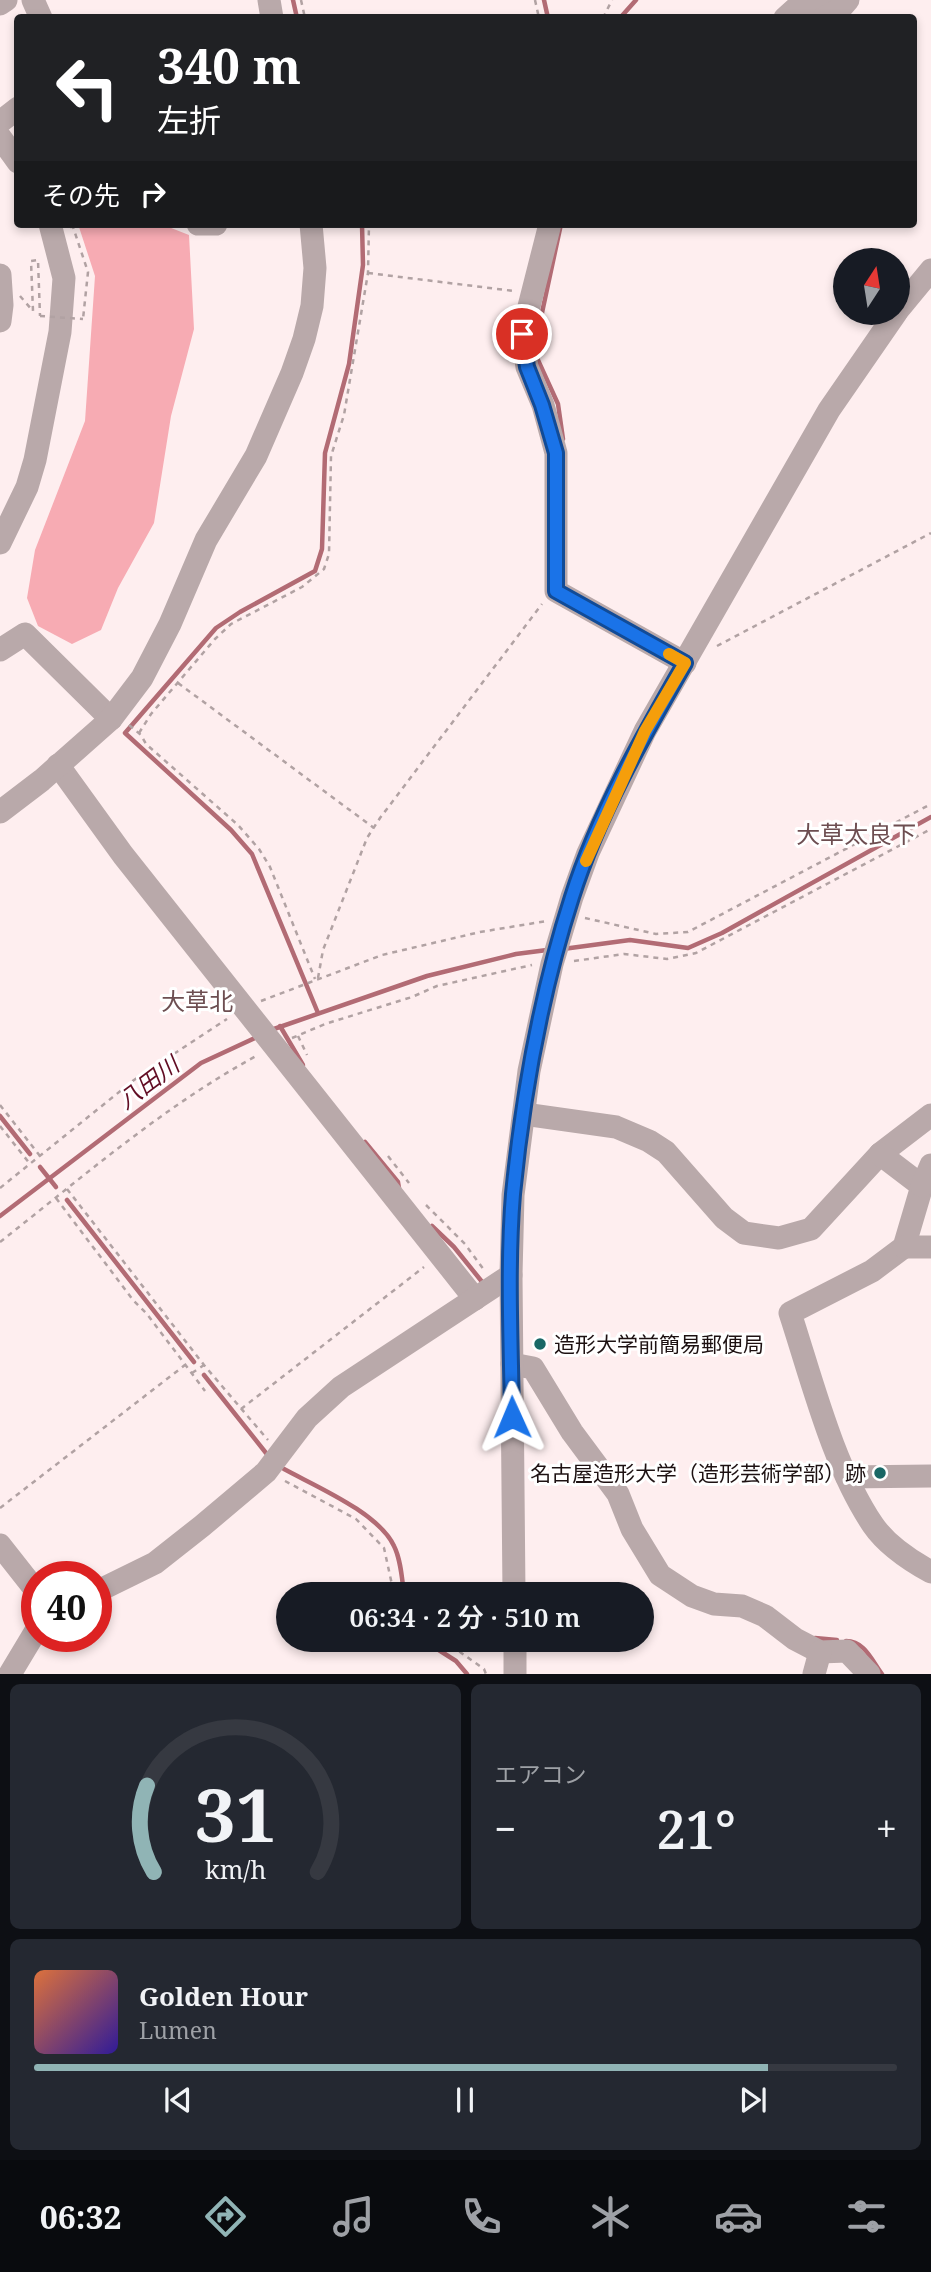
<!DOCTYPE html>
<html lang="ja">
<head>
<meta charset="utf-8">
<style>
	:root { --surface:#171b24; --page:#242831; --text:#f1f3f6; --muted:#9ea1a6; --line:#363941; --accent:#90b4b5 }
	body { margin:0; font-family:"Noto Serif","Noto Sans JP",serif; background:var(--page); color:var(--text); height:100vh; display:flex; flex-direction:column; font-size:26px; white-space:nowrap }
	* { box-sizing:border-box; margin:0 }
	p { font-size:23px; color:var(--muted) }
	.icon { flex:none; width:38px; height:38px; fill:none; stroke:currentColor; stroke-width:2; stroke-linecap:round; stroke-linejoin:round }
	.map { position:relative; height:1674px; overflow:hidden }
	.sheet { display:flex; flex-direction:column; gap:10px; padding:10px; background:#0d0f14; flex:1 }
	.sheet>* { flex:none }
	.guide { position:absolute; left:14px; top:14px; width:903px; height:214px; border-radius:7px; box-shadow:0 4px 10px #0003; background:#202124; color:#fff; overflow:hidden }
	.needle { width:46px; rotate:12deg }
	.tools { position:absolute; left:833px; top:248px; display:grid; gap:14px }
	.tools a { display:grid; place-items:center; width:77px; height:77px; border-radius:50%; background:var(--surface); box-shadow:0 4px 10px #0003; font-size:35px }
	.speed { position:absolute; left:21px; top:1561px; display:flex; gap:14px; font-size:35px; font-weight:700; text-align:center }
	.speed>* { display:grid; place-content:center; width:91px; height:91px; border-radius:50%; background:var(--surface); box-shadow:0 4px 10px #0003; line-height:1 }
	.speed .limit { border:10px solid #d22; background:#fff; color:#111 }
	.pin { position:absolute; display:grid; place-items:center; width:60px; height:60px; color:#fff; margin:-30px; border:4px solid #fff; border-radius:50%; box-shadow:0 2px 7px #0007 }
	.me { position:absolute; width:77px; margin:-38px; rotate:359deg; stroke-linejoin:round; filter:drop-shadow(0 0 5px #0008) }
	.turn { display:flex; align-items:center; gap:24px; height:147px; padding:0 28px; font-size:32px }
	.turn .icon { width:91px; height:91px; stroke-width:2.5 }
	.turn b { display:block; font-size:49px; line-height:60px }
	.then { display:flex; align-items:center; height:66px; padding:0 28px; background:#0003; gap:14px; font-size:26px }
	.big { font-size:52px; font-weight:600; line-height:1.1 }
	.sheet .tile { flex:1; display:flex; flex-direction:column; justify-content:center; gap:10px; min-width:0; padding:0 24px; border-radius:10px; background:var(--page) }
	.sheet .dial { align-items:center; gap:0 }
	.dial svg { height:182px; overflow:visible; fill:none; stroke:var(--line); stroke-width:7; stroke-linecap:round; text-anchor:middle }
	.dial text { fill:var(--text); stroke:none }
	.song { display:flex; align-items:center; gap:21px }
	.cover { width:84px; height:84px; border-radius:10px; background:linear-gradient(135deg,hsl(20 70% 55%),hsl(250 70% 35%)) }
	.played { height:7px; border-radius:4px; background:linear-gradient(90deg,var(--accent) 85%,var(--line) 85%) }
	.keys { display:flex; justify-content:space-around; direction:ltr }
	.heat { display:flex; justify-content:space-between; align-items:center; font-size:38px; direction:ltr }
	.sheet .tiles { flex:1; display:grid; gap:10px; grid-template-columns:1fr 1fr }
	.tile:last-child { grid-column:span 2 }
	.trip { position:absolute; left:276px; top:1582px; width:378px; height:70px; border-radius:35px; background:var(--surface); box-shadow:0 4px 10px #0003; font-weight:600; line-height:70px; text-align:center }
	.tabs { display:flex; height:112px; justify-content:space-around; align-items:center; background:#090b0e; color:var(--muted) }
	.tabs .icon { width:49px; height:49px }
	.tabs .selected { color:var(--accent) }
	.tabs b { font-size:32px; color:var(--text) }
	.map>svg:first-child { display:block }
	.green { fill:#f7abb3 }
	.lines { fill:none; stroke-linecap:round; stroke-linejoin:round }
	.stream { stroke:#b26b74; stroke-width:4.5 }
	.path { stroke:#b1a2a3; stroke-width:2.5; stroke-dasharray:5 5; stroke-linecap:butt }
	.minor { stroke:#b9a9aa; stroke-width:23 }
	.path-bridge { stroke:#b1a2a3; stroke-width:2.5; stroke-dasharray:5 5; stroke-linecap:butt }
	.route-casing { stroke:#114b97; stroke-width:18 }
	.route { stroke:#1a73e8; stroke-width:12 }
	.slow { stroke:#f59e0b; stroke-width:12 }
	.poi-dot { fill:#196765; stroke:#fff; stroke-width:2.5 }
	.labels { text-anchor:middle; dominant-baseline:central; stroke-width:6; stroke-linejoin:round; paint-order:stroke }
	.poi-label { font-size:21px; fill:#1d1112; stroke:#fff; text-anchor:start }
	.water-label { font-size:23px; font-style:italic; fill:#620d24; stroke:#fff }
	.quarter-label { font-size:24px; fill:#6d4e51; stroke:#fff }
</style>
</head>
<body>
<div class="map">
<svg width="931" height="1674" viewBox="0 0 931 1674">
	<rect width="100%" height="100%" fill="#feeeef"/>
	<path class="green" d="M78,224H161L189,235L194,329L171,416L154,523L118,588L101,630L72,644L38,626L27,598L35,550L85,421L95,276Z"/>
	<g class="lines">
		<g class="stream">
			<path d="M293,0L297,18"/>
			<path d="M544,0L548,18"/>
			<path d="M620,18L636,0"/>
			<path d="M561,224L537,336V358L558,404L563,439"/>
			<path d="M563,949L630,940L688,948L722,933L931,817"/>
			<path d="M318,1013L252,854L231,830L125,733L216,628L240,612L315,571L322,549L325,453L349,364L363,265L362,224"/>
			<path d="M280,1026L303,1065"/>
			<path d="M271,1030L427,976L516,954L547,950"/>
			<path d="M0,1116L30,1154"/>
			<path d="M365,1142L398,1182L399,1188"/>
			<path d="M40,1167L56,1187"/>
			<path d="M67,1200L194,1362"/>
			<path d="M0,1216L201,1063L257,1037"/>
			<path d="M432,1226L454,1247L483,1283"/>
			<path d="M204,1375L266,1453"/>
			<path d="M284,1469C315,1486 379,1513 394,1546C401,1560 402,1579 404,1594"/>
			<path d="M815,1638L837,1640"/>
			<path d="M423,1640L456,1661L467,1674"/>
			<path d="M846,1641C865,1641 872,1661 882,1674"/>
		</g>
		<g class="path">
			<path d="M301,0L305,18"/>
			<path d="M535,0L539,18"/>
			<path d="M603,18L612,0"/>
			<path d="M70,227H73L88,272L83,319"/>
			<path d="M368,273L514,291"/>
			<path d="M20,296L33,311L31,261L38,260L40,316"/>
			<path d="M717,646L931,533"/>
			<path d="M178,683L374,828"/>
			<path d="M129,725L141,735L146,744L238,825L259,849L270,867L315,979"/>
			<path d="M139,733L151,714L215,639L231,624L302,587L324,569L329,554L331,456L344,415L368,273L369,224"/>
			<path d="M585,918L656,934L688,932L931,804"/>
			<path d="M574,961L624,954L667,959L696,953L931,829"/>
			<path d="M318,978L323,950L367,838L380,818L542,604"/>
			<path d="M261,1001L382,955L480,932L547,921"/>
			<path d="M298,1036L307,1055"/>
			<path d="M292,1038L325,1024L412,997L437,986L532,965"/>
			<path d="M0,1105L40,1156"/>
			<path d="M0,1126L30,1164"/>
			<path d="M388,1156L409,1183"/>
			<path d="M0,1188L134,1080L227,1019"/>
			<path d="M67,1189L204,1365L268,1440"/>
			<path d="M56,1198L133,1300L147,1314L205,1391"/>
			<path d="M426,1205L465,1244L484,1270"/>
			<path d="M0,1242C84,1176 164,1106 258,1055"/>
			<path d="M192,1373L204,1365"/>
			<path d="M241,1409L424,1267"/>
			<path d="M285,1481L356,1519L384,1548L394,1594"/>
			<path d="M0,1508L185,1365"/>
			<path d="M443,1640L484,1669L486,1674"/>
		</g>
		<g class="minor">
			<path d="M33,0L41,18"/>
			<path d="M269,0L272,18"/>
			<path d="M0,4L6,0"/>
			<path d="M785,18L795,9L824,0"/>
			<path d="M824,18L841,8L848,0"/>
			<path d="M0,122L18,108"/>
			<path d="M0,137L18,162"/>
			<path d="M198,224H216"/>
			<path d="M550,224L522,334L527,367L543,405L556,453V591L685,663"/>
			<path d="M0,275L2,305L0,321"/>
			<path d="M898,310L931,270"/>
			<path d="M0,543L27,487L35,460L60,332L64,278L50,224"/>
			<path d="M0,650L25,634L111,719"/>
			<path d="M58,765L123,855L475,1299"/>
			<path d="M0,812L42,780L111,719L142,678L170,624L206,540L256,456L292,373L304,339L312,306L315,268L311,224"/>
			<path d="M524,1114L616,1127L649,1141L666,1152L724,1218L744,1233L779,1238L811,1229L880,1154L931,1115"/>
			<path d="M880,1154L922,1186L904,1247L872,1271L790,1313C812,1380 833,1466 873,1525C886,1544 911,1561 931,1572"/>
			<path d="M922,1186L931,1165"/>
			<path d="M904,1247H931"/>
			<path d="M512,1364L533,1368L572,1432L618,1494L632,1529L660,1575L692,1596L714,1604L742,1606L765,1616L795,1639L820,1652L847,1651L869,1674"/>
			<path d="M847,1477L931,1476"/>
			<path d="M0,1545L37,1592"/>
			<path d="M96,1592L155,1563L202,1526L266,1472L307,1418L341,1387L511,1275"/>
			<path d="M514,1594L511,1275L513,1195L529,1071L552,964L572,897L588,853L645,731L829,410L896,313"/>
			<path d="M515,1640V1674"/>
			<path d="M10,1674L37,1629"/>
			<path d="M814,1674L820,1652"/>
		</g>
		<path class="path-bridge" d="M40,316L83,319"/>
	</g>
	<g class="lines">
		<g class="route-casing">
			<path id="route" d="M512,1417C511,1343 507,1267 513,1194C523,1093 541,993 572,897C598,815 642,738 685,663L556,591V453L542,405L527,367L522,334"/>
		</g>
		<use href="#route" class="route"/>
		<path class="slow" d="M586,861L645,731L685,663L669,654"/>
	</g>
	<g class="poi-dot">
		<circle cx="540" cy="1344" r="7"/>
		<circle cx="880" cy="1473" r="7"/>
	</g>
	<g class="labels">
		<g class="poi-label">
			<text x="554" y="1344">造形大学前簡易郵便局</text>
			<text x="866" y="1473" text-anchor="end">名古屋造形大学（造形芸術学部）跡</text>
		</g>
		<g class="water-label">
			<text transform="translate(148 1082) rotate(-37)">八田川</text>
		</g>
		<g class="quarter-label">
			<text x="856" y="833">大草太良下</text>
			<text x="197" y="1000">大草北</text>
		</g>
	</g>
</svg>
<div class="tools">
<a><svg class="needle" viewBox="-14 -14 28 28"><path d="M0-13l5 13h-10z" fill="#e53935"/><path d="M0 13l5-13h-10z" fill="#9ea1a6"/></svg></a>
</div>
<div class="speed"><div class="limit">40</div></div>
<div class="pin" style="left:522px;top:334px;background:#d93025"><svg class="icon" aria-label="arrive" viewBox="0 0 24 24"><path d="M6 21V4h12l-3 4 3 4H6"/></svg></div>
<svg class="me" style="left:512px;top:1417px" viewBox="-20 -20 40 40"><path d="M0-17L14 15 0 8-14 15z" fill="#1a73e8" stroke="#fff" stroke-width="4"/></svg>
<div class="trip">06:34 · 2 分 · 510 m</div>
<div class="guide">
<div class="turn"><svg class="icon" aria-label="left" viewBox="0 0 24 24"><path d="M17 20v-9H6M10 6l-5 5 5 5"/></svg><div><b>340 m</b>左折</div></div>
<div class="then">その先<svg class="icon" aria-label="right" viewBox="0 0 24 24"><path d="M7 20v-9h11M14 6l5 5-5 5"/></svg></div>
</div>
</div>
<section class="sheet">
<div class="tiles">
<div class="tile dial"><svg viewBox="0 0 100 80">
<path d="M14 69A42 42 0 1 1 86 69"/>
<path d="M14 69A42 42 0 0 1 11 31" stroke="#90b4b5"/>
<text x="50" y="56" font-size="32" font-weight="700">31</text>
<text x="50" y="72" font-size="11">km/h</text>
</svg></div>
<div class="tile"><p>エアコン</p>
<div class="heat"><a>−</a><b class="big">21°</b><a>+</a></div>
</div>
<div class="tile">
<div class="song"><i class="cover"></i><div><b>Golden Hour</b><p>Lumen</p></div></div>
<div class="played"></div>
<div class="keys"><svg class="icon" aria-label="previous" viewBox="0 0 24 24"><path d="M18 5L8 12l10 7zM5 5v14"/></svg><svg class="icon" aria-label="pause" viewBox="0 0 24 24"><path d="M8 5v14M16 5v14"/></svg><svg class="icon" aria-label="next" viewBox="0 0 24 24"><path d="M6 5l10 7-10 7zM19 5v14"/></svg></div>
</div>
</div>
</section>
<nav class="tabs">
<b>06:32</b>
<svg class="icon selected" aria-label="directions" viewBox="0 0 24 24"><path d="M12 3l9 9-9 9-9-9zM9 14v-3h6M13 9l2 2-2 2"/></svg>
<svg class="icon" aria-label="music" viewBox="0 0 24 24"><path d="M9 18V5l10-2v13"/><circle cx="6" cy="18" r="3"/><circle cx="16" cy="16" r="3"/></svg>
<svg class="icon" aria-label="phone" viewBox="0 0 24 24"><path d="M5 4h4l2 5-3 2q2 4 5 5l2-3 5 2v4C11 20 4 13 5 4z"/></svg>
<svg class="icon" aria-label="climate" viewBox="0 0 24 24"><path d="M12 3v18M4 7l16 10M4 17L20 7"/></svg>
<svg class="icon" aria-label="car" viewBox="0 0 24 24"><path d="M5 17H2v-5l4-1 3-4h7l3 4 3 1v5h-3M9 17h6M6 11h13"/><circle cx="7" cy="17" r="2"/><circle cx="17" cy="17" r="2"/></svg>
<svg class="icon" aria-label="filters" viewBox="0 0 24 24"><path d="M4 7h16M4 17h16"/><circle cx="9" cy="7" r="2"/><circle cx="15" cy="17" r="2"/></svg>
</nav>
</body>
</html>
